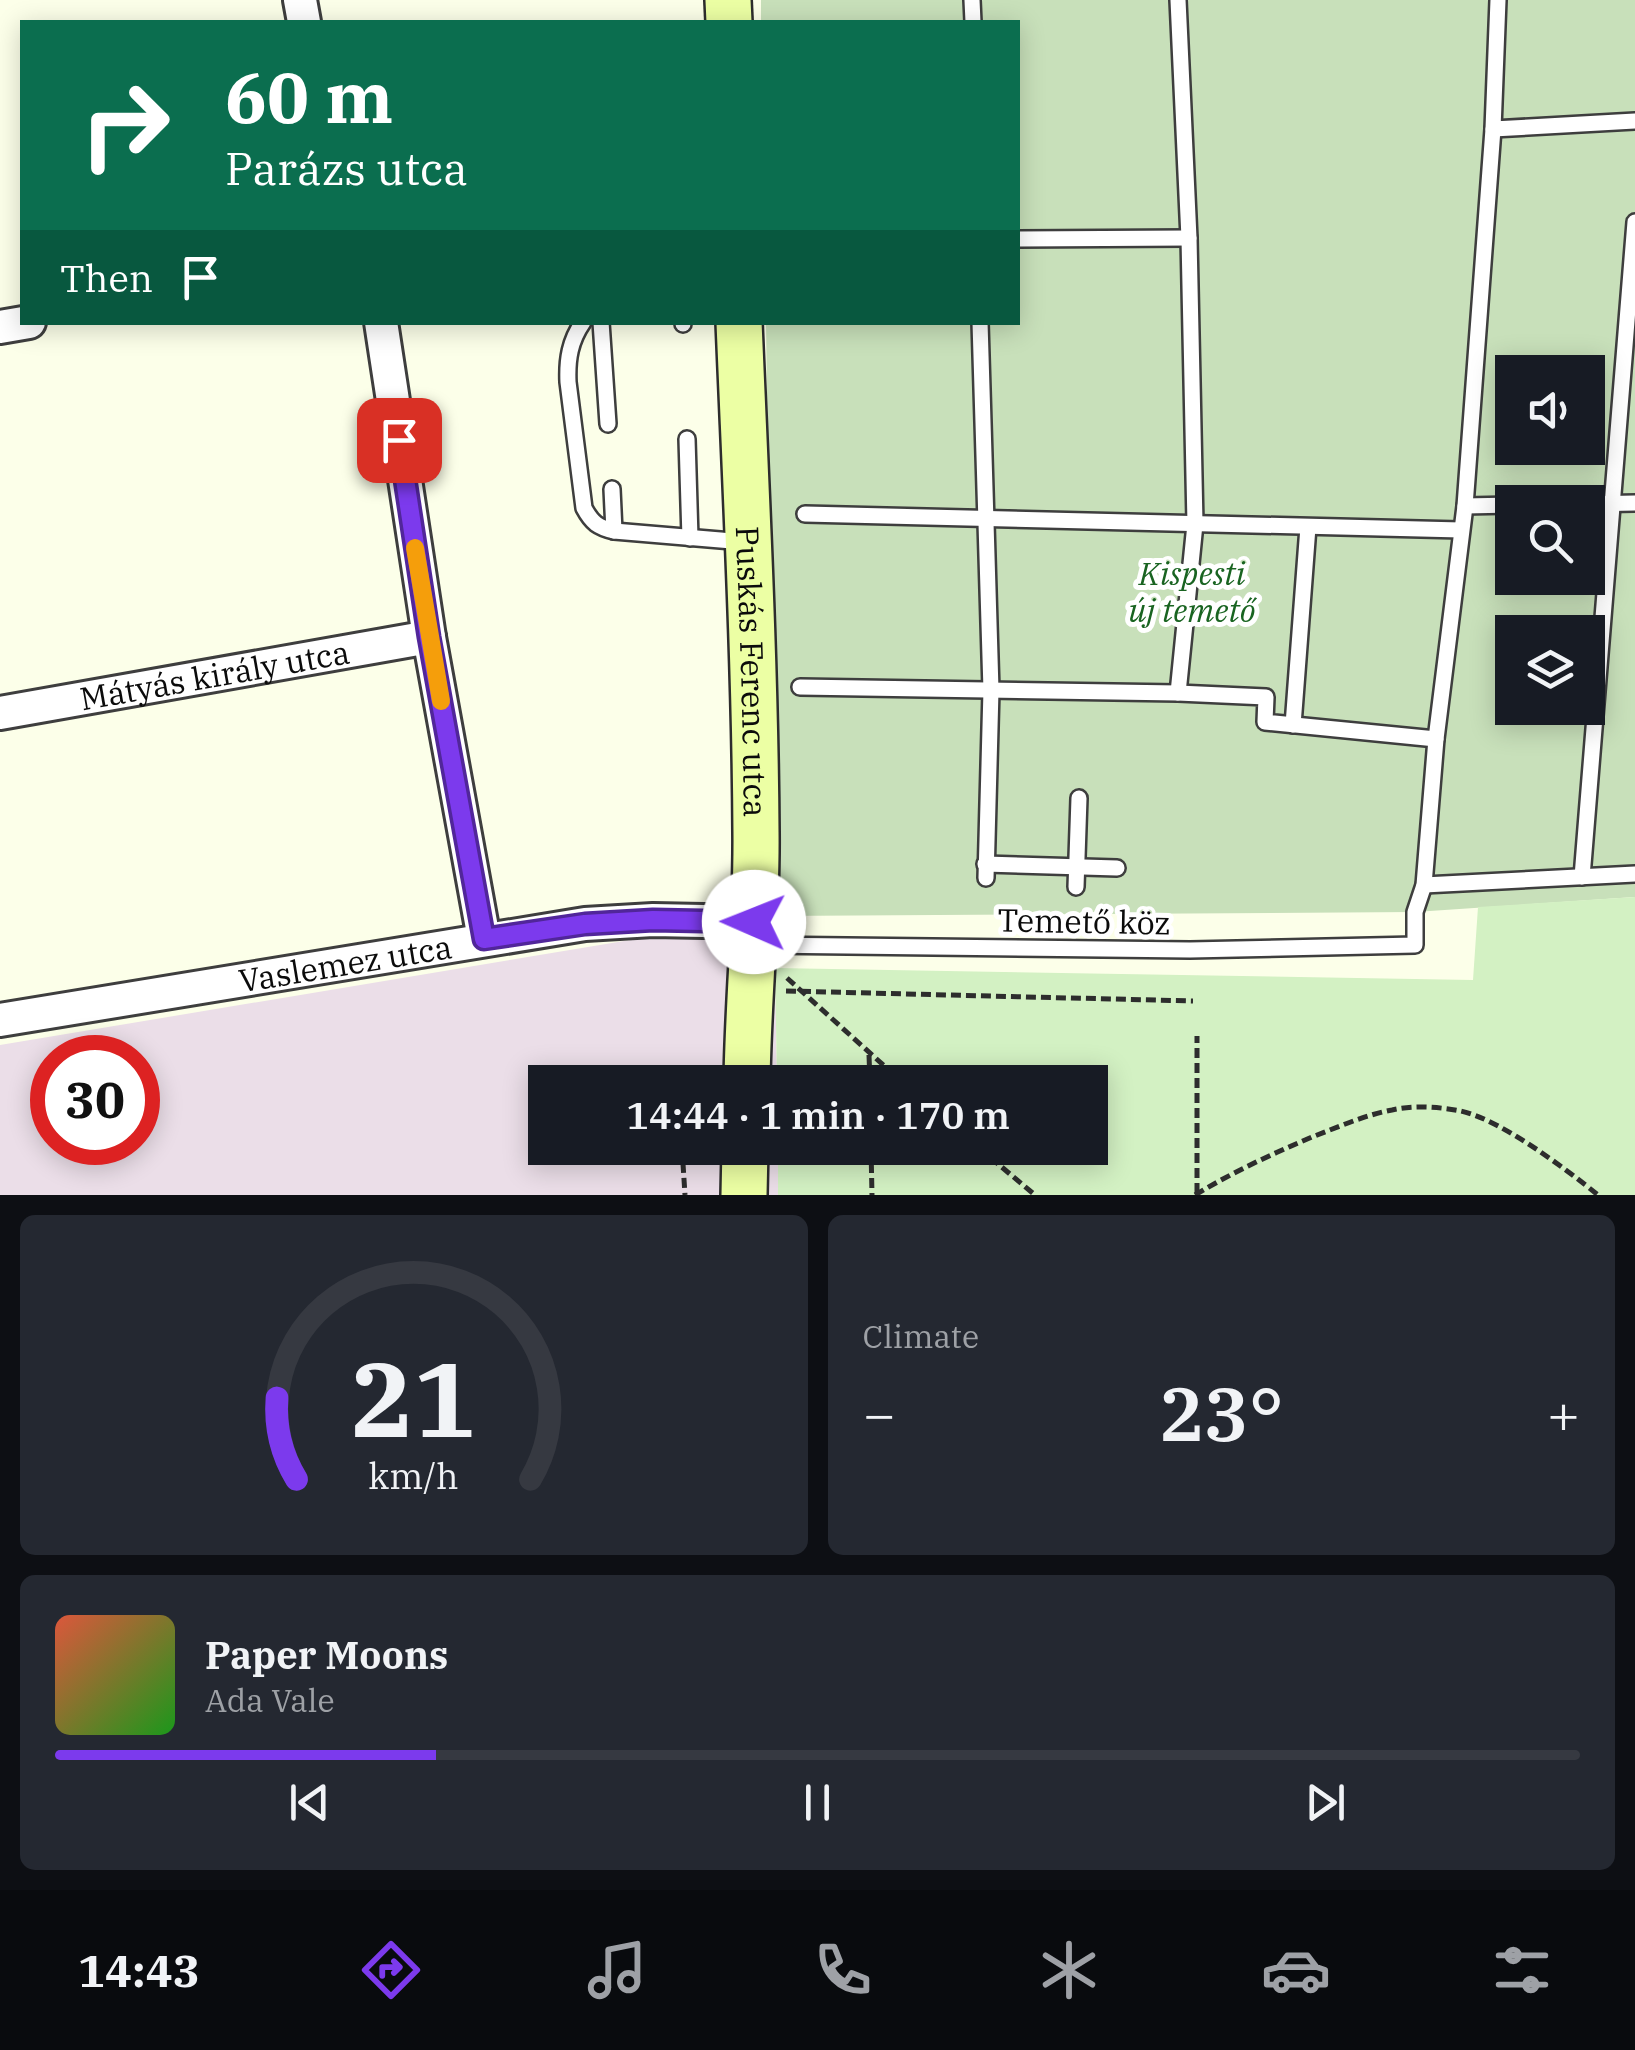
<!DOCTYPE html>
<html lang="en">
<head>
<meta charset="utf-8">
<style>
	:root { --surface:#171b24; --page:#242831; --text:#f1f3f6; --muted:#9ea1a6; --line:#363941; --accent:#7c3aed }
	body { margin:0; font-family:"IBM Plex Serif",serif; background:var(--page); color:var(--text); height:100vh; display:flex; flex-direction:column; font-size:38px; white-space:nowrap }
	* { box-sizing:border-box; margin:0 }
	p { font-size:32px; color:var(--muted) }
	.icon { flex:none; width:55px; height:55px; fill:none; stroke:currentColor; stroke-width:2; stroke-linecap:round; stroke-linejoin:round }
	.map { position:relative; height:1195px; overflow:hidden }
	.drawer { display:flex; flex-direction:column; gap:20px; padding:20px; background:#0d0f14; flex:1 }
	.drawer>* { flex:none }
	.banner { position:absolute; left:20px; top:20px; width:1000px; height:305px; border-radius:0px; box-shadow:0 5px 25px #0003; background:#0b6e4f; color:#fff; overflow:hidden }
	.buttons { position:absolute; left:1495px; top:355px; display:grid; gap:20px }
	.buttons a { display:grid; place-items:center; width:110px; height:110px; border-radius:0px; background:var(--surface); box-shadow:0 5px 25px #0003; font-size:50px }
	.speed { position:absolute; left:30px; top:1035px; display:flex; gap:20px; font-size:50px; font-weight:700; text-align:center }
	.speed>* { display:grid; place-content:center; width:130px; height:130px; border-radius:50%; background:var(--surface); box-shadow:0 5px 25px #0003; line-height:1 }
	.speed .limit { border:15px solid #d22; background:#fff; color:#111 }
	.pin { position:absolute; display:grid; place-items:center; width:85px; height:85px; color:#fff; margin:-42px; border-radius:20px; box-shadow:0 5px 15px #0006 }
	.me { position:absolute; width:110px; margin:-55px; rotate:271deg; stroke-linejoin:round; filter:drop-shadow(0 0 8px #0008) }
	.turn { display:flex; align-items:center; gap:35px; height:210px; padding:0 40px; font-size:45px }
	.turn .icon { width:130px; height:130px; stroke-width:2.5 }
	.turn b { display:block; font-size:70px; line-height:85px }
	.then { display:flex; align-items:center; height:95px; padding:0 40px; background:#0003; gap:20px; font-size:38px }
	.big { font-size:75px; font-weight:600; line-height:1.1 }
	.drawer .widget { flex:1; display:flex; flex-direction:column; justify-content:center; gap:15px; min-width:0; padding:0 35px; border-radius:15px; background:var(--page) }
	.drawer .dial { align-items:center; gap:0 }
	.dial svg { height:260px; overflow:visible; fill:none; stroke:var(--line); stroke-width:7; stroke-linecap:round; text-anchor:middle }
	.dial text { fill:var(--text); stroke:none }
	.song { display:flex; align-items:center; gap:30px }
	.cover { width:120px; height:120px; border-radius:15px; background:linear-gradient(135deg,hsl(10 70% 55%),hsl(120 70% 35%)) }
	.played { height:10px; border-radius:5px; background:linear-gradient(90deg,var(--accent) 25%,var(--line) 25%) }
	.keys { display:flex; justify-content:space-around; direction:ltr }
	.heat { display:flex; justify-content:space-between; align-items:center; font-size:55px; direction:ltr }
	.drawer .tiles { flex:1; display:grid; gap:20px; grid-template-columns:1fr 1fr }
	.widget:last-child { grid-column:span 2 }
	.trip { position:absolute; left:528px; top:1065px; width:580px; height:100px; border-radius:0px; background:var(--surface); box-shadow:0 5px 25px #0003; font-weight:600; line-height:100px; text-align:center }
	.tab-bar { display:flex; height:160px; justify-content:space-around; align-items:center; background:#090b0e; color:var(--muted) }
	.tab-bar .icon { width:70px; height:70px }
	.tab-bar .selected { color:var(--accent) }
	.tab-bar b { font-size:45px; color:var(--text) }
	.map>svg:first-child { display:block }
	.industrial { fill:#ebdee8; fill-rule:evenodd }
	.cemetery { fill:#c8e0ba; fill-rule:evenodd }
	.pitch { fill:#d3f1c3 }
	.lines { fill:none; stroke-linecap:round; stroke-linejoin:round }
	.lane-casing { stroke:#3e3e3e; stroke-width:20 }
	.street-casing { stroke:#3e3e3e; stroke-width:38 }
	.secondary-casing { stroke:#2d2d2d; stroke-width:50 }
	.path { stroke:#2d2d2d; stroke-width:5; stroke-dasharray:10 5; stroke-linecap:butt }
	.lane { stroke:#fff; stroke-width:15 }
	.street { stroke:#fff; stroke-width:32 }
	.secondary { stroke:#ecffa4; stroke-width:45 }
	.route-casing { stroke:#51269a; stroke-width:25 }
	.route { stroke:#7c3aed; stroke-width:18 }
	.slow { stroke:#f59e0b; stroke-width:18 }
	.labels { text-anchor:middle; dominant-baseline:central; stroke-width:10; stroke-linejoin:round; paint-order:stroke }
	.park-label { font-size:32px; font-style:italic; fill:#196421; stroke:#fff }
	.street-label { font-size:32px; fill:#0b0b0b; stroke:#fff }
</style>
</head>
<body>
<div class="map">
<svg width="1635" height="1195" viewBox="0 0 1635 1195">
	<rect width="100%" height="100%" fill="#fcffe9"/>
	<path class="industrial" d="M774,916L777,1082H545V1148H778V1195H0V1045ZM52,1058H138V1142H52Z"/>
	<path class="cemetery" d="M761,0H1635V897L1415,912L774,916L766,323L1018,322V22H761ZM1512,372H1588V448H1512ZM1512,502H1588V578H1512ZM1512,632H1588V708H1512Z"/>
	<path class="pitch" d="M1635,897V1195H778V1148H1090V1082H777L775,968L1473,980L1478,907Z"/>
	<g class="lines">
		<g class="lane-casing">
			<g id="lane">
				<path d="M972,0L973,22"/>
				<path d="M1178,0L1189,238L1195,524L1178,693"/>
				<path d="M1493,129L1635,121"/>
				<path d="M1018,239L1189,238"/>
				<path d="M583,322C570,341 567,359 568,382L584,508C592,523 598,527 614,531L744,542"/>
				<path d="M601,322L608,424"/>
				<path d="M683,322V324"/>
				<path d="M980,322L991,690L986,878"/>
				<path d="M687,439L690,538"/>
				<path d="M612,489L614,531"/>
				<path d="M1588,504L1635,503"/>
				<path d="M1465,506L1512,505"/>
				<path d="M805,514L1461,530"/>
				<path d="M800,687L1178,693L1266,697L1265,722L1436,739"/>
				<path d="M1293,725L1308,527"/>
				<path d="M985,864L1117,868"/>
				<path d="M1582,877L1635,222"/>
				<path d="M1424,885L1635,874"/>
				<path d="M1076,887L1079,798"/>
				<path d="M756,945L1190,950L1415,945V912L1424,885L1436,739L1465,506L1493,129L1498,0"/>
			</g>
		</g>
		<g class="street-casing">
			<g id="street">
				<path d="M300,0L304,22"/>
				<path d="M381,322L429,637L484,939"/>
				<path d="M0,327L29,322"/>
				<path id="s1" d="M0,713L429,637"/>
				<path id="s2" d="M0,1020L585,924L653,920L754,922"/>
			</g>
		</g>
		<g class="secondary-casing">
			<g id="secondary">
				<path d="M728,0L729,22"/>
				<path id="s3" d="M739,322C746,492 755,662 756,832C757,916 748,999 747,1082"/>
				<path d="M744,1195L745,1148"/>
			</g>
		</g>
		<g class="path">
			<path d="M787,978L902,1082"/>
			<path d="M786,991L1193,1001"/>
			<path d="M869,1055L870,1082"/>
			<path d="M682,1148L685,1195"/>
			<path d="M871,1148L872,1195"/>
			<path d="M979,1148L1035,1195"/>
			<path d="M1197,1193V1036"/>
			<path d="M1195,1195C1233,1172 1272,1154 1312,1137C1338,1127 1365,1115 1392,1110C1414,1105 1440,1107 1461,1111C1501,1120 1566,1169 1598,1195"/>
		</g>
		<use href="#lane" class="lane"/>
		<use href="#street" class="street"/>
		<use href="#secondary" class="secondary"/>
	</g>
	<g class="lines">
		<g class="route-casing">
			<path id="route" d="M399,440L429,637L484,939L585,924L653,920L754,922"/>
		</g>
		<use href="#route" class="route"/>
		<path class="slow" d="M415,548L441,701"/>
	</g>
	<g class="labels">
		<g class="park-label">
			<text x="1192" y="573">Kispesti<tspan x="1192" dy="37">új temető</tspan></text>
		</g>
		<g class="street-label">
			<text stroke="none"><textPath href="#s3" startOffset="350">Puskás Ferenc utca</textPath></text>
			<text stroke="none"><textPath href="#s1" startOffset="218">Mátyás király utca</textPath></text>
			<text transform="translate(1084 921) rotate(1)">Temető köz</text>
			<text stroke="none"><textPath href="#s2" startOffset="350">Vaslemez utca</textPath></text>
		</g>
	</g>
</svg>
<div class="buttons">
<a><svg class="icon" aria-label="sound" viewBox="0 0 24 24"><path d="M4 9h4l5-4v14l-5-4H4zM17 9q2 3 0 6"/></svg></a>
<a><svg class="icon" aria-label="search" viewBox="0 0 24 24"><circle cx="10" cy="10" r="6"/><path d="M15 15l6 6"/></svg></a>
<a><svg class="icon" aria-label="layers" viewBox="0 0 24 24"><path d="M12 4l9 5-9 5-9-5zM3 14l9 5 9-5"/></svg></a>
</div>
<div class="speed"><div class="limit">30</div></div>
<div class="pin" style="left:399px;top:440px;background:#d93025"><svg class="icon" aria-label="arrive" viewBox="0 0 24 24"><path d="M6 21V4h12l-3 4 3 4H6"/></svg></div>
<svg class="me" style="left:754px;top:922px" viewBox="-20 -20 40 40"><circle r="19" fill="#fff"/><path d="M0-13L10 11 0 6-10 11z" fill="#7c3aed"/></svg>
<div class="trip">14:44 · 1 min · 170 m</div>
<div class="banner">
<div class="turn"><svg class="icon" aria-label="right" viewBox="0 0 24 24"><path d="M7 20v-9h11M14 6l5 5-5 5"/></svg><div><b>60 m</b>Parázs utca</div></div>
<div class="then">Then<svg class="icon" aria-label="arrive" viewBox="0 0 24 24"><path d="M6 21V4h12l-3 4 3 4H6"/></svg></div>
</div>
</div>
<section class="drawer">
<div class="tiles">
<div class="widget dial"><svg viewBox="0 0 100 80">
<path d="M14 69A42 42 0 1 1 86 69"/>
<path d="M14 69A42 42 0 0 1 8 44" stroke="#7c3aed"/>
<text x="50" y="56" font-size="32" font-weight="700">21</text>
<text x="50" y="72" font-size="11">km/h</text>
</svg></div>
<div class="widget"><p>Climate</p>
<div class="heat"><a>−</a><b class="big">23°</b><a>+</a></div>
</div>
<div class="widget">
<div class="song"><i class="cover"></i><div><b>Paper Moons</b><p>Ada Vale</p></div></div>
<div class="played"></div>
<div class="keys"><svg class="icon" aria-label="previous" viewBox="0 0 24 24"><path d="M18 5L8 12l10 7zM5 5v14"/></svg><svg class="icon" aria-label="pause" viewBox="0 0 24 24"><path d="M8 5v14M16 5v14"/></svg><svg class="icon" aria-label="next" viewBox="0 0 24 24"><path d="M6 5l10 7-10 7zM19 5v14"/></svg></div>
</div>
</div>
</section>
<nav class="tab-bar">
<b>14:43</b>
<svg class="icon selected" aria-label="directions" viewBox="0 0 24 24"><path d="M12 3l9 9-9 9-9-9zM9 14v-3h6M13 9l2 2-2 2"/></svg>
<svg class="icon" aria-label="music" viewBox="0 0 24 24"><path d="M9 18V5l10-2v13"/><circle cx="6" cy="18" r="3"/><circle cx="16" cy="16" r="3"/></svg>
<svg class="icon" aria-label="phone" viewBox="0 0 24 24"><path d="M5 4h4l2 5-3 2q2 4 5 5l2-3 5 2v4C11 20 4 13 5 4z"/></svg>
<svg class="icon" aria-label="climate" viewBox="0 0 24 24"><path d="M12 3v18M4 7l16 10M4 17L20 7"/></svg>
<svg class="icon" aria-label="car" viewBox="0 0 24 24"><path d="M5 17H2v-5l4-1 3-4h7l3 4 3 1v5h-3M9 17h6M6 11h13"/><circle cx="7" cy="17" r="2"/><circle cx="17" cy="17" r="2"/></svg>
<svg class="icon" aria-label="filters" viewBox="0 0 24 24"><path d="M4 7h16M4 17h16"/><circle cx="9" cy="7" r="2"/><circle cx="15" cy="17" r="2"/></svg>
</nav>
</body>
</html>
